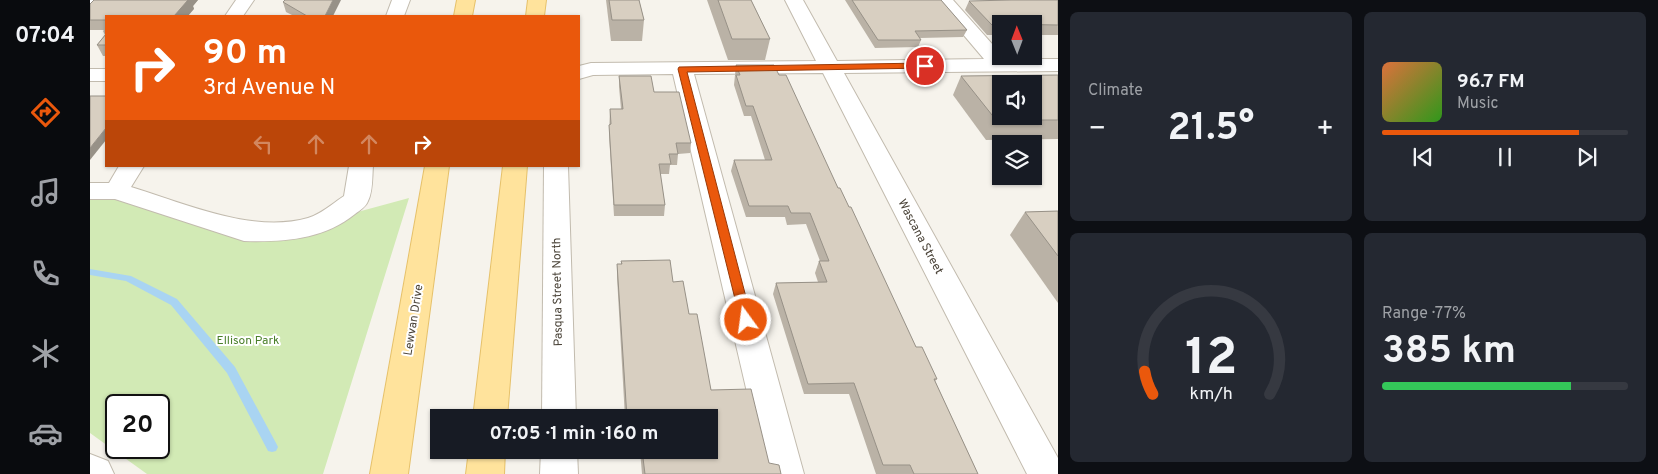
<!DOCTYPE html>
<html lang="en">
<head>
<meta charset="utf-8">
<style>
	:root { --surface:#171b24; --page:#242831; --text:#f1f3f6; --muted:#9ea1a6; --line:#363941; --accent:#ea580c }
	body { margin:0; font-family:Overpass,sans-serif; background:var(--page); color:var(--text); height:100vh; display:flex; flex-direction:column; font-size:19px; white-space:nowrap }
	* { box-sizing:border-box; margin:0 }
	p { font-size:16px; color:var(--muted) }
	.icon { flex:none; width:28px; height:28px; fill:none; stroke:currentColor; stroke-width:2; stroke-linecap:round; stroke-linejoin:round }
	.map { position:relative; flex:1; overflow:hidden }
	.panel { display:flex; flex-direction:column; gap:12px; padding:12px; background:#0d0f14; width:600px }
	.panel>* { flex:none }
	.guide { position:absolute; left:15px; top:15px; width:475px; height:152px; border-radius:0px; box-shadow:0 1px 4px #0004; background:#ea580c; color:#fff; overflow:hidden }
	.needle { width:32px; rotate:359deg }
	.controls { position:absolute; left:902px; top:15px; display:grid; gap:10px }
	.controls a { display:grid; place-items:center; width:50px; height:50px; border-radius:0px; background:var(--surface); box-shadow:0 1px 4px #0004; font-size:25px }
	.speed { position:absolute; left:15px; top:394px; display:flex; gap:10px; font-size:25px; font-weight:700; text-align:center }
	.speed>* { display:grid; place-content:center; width:65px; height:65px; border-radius:50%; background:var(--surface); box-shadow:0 1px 4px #0004; line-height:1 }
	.speed .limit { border:2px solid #111; border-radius:8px; background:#fff; color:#111 }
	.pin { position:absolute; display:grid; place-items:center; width:42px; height:42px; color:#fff; margin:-21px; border:2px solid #fff; border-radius:50%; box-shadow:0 1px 5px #0007 }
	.me { position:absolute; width:55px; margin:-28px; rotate:346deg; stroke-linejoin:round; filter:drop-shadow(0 0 4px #0008) }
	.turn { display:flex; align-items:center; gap:18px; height:105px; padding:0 15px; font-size:22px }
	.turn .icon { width:65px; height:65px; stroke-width:2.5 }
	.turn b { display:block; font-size:35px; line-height:42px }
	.lanes { display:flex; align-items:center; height:48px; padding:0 15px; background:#0003; justify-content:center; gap:25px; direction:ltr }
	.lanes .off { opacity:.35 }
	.big { font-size:38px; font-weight:700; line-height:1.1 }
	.panel .widget { flex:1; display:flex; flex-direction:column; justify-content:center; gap:8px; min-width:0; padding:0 18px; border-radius:8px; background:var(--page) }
	.panel .dial { align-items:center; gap:0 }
	.dial svg { height:130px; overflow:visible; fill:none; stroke:var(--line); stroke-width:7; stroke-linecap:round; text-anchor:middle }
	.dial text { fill:var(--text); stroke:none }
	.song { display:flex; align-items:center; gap:15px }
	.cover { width:60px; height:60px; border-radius:8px; background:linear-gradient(135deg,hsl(20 70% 55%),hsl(110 70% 35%)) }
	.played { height:5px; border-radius:2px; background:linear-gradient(90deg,var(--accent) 80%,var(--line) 80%) }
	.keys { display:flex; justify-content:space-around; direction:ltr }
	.heat { display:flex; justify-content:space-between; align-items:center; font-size:28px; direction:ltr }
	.charge { height:8px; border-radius:4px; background:linear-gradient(90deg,#34c759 77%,var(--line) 0) }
	.panel .tiles { flex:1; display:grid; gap:12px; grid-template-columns:repeat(2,1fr) }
	.trip { position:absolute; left:340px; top:409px; width:288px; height:50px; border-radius:0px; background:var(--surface); box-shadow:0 1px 4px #0004; font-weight:700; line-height:50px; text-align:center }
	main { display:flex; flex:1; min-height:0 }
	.menu { display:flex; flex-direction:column; width:90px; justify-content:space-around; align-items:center; background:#090b0e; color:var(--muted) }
	.menu .icon { width:35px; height:35px }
	.menu .selected { color:var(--accent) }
	.menu b { font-size:22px; color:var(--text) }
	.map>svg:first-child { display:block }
	.green { fill:#d2eab5; fill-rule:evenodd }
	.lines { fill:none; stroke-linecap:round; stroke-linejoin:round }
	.stream { fill:#a9d4f2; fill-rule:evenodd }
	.minor-casing { stroke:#c2bbae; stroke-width:2 }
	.major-casing { stroke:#e6c16a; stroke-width:2 }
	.minor { fill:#fff; fill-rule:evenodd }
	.major { fill:#ffe39c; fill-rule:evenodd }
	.wall { fill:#bab2a6 }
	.shaded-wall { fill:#979187 }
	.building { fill:#d8cfc1; stroke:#979187; fill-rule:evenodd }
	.route { fill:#ea580c; stroke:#983908 }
	.labels { text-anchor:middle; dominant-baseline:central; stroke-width:4; stroke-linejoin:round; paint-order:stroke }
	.street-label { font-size:12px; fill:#4b4439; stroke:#fff }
	.park-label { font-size:12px; fill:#4a7f2a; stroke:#fff }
</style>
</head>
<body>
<main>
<nav class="menu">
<b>07:04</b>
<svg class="icon selected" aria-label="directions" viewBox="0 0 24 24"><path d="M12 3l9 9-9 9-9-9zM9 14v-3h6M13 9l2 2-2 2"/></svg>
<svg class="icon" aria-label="music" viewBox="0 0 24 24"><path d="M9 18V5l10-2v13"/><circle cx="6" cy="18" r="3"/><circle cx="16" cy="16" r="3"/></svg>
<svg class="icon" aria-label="phone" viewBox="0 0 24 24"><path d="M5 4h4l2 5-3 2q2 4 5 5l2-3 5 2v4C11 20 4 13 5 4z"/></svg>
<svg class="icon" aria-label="climate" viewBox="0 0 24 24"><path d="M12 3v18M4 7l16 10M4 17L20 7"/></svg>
<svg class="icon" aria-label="car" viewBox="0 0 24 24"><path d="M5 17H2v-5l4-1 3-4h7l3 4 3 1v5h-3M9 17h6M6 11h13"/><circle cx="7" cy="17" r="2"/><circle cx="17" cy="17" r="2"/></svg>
</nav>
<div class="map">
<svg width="968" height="474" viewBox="0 0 968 474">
	<rect width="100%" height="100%" fill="#f6f3ec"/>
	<path class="green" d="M0,191L154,230L238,220L319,198L233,474H57L0,433ZM26,405H69V448H26Z"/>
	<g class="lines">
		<path class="stream" d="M0,269L41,276L87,299L145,367L186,443L188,447L186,451L182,452L178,451L137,373L81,305L36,281L0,275Z"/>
		<g class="minor-casing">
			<g id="minor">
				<path d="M0,0H12L6,6L0,7Z"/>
				<path d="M146,0H164L153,16H135Z"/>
				<path d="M302,0H320L314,16H296Z"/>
				<path d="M695,0H713L747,61L894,59L844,0H863L911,54V56L916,59H968V71L754,73L968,458V474H937L733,73L604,74L714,474H676L583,74L503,75L489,79V66L501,63L726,61Z"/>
				<rect x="0" y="69" width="16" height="12"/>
				<path d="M29,166H54L41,187C94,203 162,234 218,218C231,214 242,204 254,196L259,166H283C282,177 283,191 278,201C276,207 270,210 265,214C233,240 193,242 154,241L25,199H0V183H19Z"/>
				<path d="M454,166H478L486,418H452Z"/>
				<path d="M451,450H487L488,474H450Z"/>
				<path d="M0,454L18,461L24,474H0Z"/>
			</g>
		</g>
		<g class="major-casing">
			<g id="major">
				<path d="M367,0H385L382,16H364Z"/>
				<path d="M438,0H456L454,16H436Z"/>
				<path d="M335,166H359L318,474H280Z"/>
				<path d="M413,166H437L417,418H383Z"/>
				<path d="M379,450H415L414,474H376Z"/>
			</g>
		</g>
		<use href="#minor" class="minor"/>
		<use href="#major" class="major"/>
	</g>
	<g class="wall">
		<path d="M4,0H108L103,6L104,9L16,16V56H13L7,45L15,35L13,31L14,30H0V4Z"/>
		<path d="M516,0H549L554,20L552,41H521Z"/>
		<path d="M617,0H661L680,39L675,60H638Z"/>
		<path d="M755,0H851L877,30L873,37L830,38L831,40L828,47L785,48Z"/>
		<path d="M968,0V35H944V24H911V35H897L875,10L879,1Z"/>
		<path d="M193,2L243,16H204L196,12Z"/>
		<path d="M646,65L689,75L748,188L759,207L826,347L847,379L845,381L888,474H786L759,394H714L683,294L686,283L728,282L725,273L729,261H730L716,224L697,225L695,217H656L641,171L644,160H675L661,116H654L644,85Z"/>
		<path d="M968,75V139L896,140L863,95L871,76Z"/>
		<path d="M529,76L564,92L601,143L600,153L588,154L587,165H580L579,174H570L575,205L574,216H524L519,135L520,109H531L529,87Z"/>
		<path d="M968,211V303L920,235L935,212Z"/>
		<path d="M531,261L583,282L599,314L621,390L679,463L691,474H552L550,450H619V418H535L527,277V264H531Z"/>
	</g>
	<g class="shaded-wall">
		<path d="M97,0H108L103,6L104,9L98,16H84Z"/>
		<path d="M243,0H251L243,16H235Z"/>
		<path d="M16,128V140L0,160V148Z"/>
	</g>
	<g class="building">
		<path d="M4,0H98L84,16H16V20H0V4Z"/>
		<path d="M195,0H243L235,16H217L193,2Z"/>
		<path d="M519,0H549L554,20H522Z"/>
		<path d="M628,0H661L680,39H642Z"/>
		<path d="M762,0H851L877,30L825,31L831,40H788Z"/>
		<path d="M921,0H968V25L911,24V25H902L879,1Z"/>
		<path d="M16,34V45H7Z"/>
		<path d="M646,65H684L689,75H696L748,188H750L759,207H761L826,347H832L847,379H844L888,474H824L820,465H793L764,383L718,384L686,283L737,282L729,261H739L720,213H701L698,206H659L644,160H682L663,106H656L646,75H650Z"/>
		<path d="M968,75V120H906L871,76ZM911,84H944V116H911Z"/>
		<path d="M529,76H561L564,92H589L601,143H586L588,154H579L581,164H569L575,205H524L519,125L521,124L520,109H533Z"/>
		<path d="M0,96H16V128L0,148Z"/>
		<path d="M968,211V256L935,212Z"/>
		<path d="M580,260L583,282L593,281L599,314H607L621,390L661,389L679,463L689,465L691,474H555L552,450H619V418H537L527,264H532L531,261Z"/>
	</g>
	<path class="route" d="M835,63L839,66L838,68L597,72L662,320L660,323H651L588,69L589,67Z"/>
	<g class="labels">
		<g class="street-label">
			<text transform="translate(830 237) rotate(62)">Wascana Street</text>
			<text transform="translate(468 292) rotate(-91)">Pasqua Street North</text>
			<text transform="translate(324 320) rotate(-81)">Lewvan Drive</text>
		</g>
		<g class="park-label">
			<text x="158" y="341">Ellison Park</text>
		</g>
	</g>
</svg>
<div class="controls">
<a><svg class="needle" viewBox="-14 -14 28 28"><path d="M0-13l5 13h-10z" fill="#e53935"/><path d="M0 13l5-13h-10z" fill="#9ea1a6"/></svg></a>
<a><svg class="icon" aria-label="sound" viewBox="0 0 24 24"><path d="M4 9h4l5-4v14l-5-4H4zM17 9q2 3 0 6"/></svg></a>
<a><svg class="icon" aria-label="layers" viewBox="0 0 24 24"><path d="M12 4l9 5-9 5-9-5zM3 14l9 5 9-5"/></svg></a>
</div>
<div class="speed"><div class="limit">20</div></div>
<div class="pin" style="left:835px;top:66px;background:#d93025"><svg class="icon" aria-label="arrive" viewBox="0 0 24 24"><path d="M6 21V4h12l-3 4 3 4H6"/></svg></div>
<svg class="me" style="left:656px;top:320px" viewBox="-20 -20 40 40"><circle r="17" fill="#ea580c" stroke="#fff" stroke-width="3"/><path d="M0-11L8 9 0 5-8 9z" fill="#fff"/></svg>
<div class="trip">07:05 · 1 min · 160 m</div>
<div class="guide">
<div class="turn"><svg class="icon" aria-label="right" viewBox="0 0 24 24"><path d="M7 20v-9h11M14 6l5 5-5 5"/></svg><div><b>90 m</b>3rd Avenue N</div></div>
<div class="lanes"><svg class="icon off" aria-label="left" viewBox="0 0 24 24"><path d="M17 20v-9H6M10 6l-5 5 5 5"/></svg><svg class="icon off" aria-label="ahead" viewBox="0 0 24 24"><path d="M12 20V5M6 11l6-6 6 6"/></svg><svg class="icon off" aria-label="ahead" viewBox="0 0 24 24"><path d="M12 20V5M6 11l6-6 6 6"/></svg><svg class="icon" aria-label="right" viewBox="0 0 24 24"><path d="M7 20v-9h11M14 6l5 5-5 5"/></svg></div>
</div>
</div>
<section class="panel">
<div class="tiles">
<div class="widget"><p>Climate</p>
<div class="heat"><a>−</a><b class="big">21.5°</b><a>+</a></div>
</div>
<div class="widget">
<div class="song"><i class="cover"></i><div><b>96.7 FM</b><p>Music</p></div></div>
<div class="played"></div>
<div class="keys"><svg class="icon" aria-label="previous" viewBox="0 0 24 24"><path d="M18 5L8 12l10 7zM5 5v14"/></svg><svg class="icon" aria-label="pause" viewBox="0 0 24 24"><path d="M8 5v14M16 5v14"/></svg><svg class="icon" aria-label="next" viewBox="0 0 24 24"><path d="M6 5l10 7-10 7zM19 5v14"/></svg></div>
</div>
<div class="widget dial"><svg viewBox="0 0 100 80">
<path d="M14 69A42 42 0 1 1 86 69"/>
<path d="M14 69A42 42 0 0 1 9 55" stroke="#ea580c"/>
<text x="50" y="56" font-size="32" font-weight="700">12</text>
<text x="50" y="72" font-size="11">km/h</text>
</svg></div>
<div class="widget"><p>Range · 77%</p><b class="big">385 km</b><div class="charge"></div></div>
</div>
</section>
</main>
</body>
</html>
